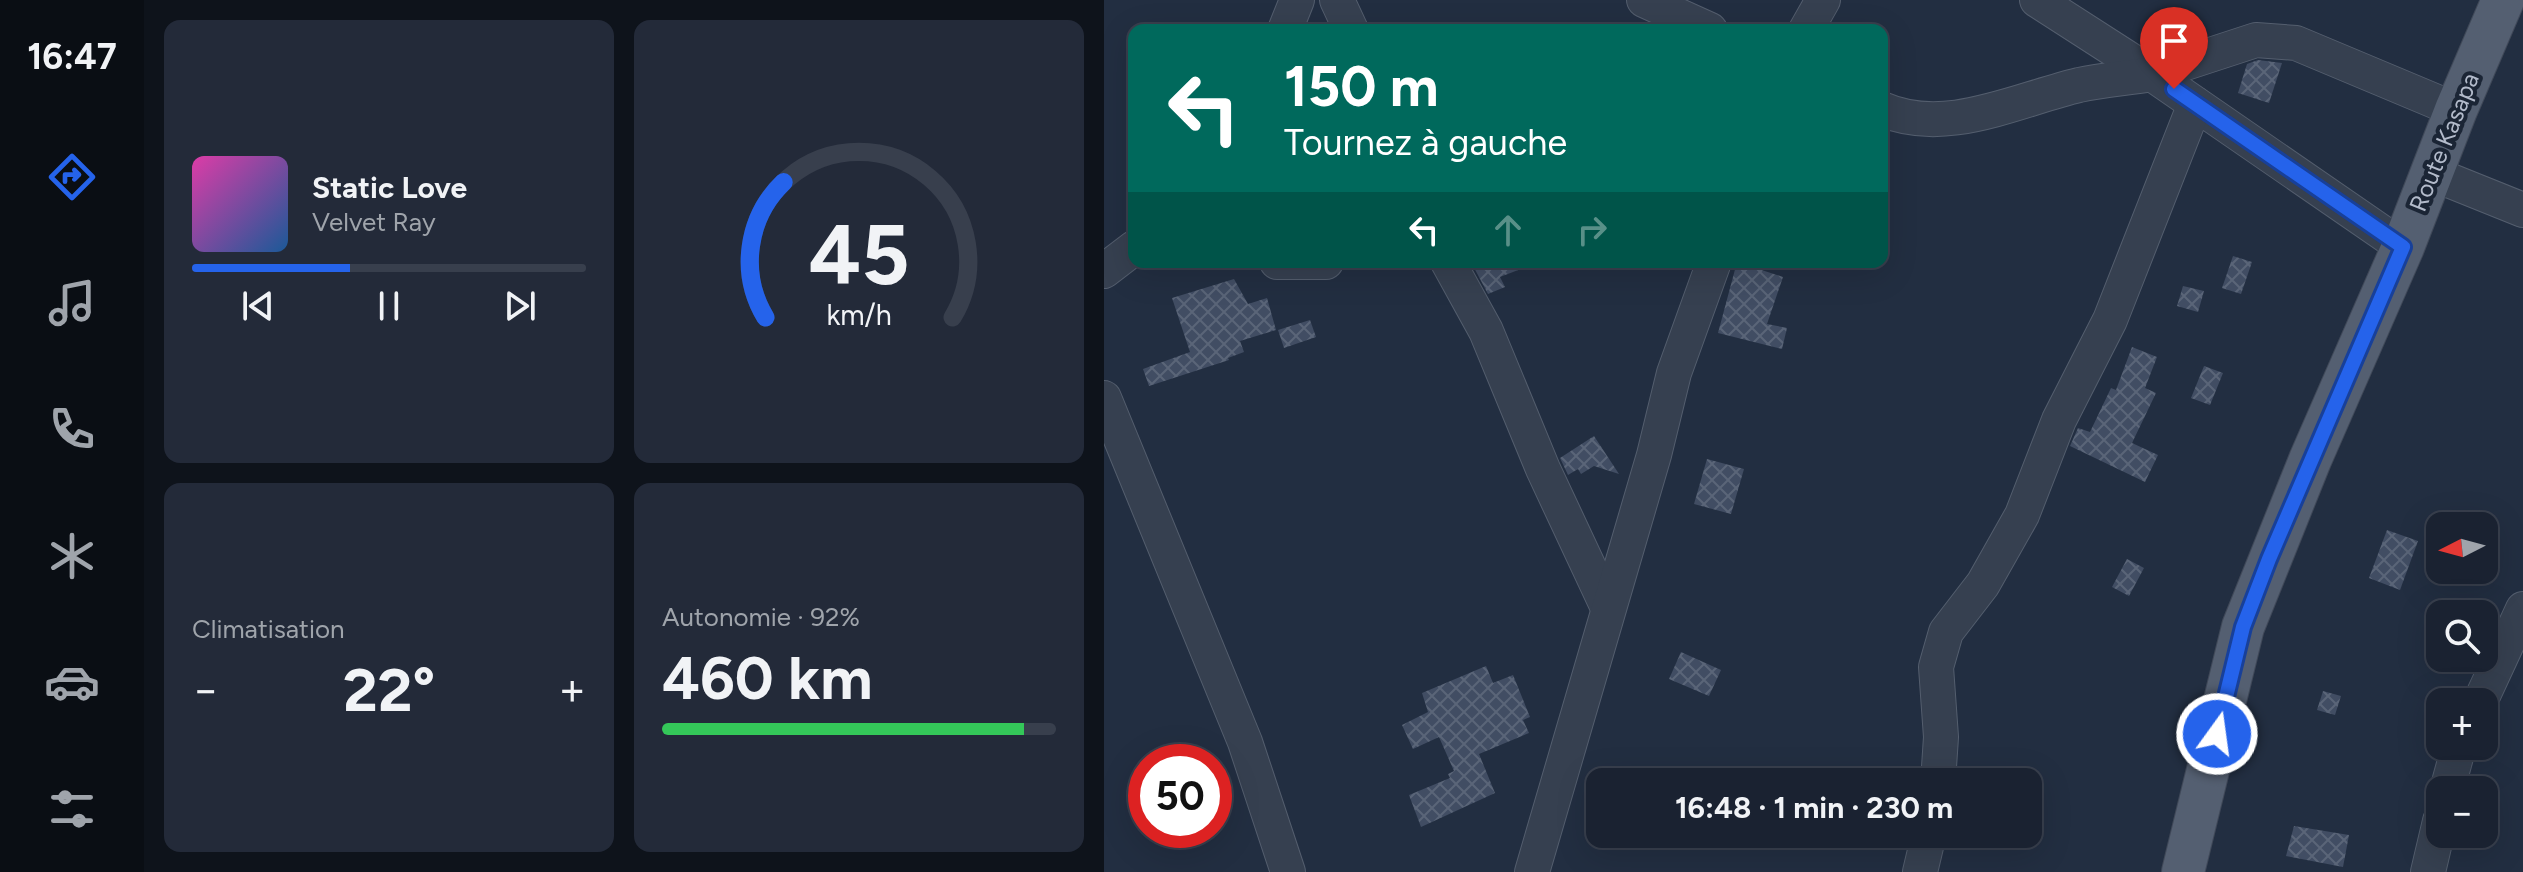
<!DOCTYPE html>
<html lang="fr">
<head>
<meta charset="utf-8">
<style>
	:root { --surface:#1a2231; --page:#232a39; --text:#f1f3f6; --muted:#9fa4ab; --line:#383f4d; --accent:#2563eb }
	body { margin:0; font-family:Figtree,sans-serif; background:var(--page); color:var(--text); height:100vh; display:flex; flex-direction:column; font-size:30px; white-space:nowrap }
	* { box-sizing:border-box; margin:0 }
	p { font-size:26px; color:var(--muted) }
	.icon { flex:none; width:44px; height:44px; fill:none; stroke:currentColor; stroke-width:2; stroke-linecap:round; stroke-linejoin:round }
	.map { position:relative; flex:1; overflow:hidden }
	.sheet { display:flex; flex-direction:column; gap:20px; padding:20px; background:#0e131b; width:960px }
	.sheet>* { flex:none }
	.top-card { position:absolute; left:24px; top:24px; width:760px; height:244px; border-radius:16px; box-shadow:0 8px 32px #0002,0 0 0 2px var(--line); background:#00695c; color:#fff; overflow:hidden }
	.needle { width:52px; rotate:264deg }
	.controls { position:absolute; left:1322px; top:512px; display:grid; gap:16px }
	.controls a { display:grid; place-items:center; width:72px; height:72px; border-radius:16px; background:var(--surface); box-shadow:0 8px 32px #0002,0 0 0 2px var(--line); font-size:40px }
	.speed { position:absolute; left:24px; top:744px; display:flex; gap:16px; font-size:40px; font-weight:700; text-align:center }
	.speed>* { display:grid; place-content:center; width:104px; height:104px; border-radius:50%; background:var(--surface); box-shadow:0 8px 32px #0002,0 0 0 2px var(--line); line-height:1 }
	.speed .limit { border:12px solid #d22; background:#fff; color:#111 }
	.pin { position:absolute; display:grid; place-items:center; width:68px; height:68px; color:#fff; margin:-82px -34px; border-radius:50% 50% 50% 0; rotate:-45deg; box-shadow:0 0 8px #0007 }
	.pin .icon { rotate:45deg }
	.me { position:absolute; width:88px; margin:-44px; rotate:14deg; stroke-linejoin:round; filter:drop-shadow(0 0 6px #0008) }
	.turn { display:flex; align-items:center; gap:28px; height:168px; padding:0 24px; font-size:36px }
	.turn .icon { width:104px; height:104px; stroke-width:2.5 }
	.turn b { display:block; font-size:56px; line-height:68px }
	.lanes { display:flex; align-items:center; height:76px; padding:0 24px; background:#0003; justify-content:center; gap:40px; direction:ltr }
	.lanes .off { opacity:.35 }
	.big { font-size:60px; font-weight:700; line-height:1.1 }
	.sheet .widget { flex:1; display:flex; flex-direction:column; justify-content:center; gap:12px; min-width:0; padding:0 28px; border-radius:16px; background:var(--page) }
	.sheet .dial { align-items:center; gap:0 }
	.dial svg { height:208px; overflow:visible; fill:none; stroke:var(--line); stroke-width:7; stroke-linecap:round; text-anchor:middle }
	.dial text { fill:var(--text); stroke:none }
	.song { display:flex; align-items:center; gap:24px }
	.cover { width:96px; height:96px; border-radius:12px; background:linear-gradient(135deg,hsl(320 70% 55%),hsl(210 70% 35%)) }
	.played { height:8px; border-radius:4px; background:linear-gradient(90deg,var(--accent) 40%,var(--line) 40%) }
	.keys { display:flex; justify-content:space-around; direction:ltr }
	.heat { display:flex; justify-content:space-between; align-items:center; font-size:44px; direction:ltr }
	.charge { height:12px; border-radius:6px; background:linear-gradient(90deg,#34c759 92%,var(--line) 0) }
	.sheet .tiles { flex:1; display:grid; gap:20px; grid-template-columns:repeat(2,1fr) }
	.trip { position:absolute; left:482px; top:768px; width:456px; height:80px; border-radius:16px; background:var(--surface); box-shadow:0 8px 32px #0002,0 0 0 2px var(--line); font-weight:700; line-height:80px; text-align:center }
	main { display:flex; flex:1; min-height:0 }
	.tabs { display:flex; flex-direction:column; width:144px; justify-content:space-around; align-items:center; background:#0a0e14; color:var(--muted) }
	.tabs .icon { width:56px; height:56px }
	.tabs .current { color:var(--accent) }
	.tabs b { font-size:36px; color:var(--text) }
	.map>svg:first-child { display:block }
	.building { fill:url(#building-cross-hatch) }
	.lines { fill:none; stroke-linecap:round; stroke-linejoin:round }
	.minor-casing { stroke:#545e6e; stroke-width:36 }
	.major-casing { stroke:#404959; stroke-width:44 }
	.minor { stroke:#364050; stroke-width:34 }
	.major { stroke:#545f71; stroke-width:42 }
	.route-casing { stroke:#184099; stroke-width:20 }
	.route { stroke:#2563eb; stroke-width:14 }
	.labels { text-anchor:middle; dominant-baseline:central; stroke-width:8; stroke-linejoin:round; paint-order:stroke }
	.street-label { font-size:24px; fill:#b3bbcb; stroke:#1b2535 }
</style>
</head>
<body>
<main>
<nav class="tabs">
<b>16:47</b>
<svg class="icon current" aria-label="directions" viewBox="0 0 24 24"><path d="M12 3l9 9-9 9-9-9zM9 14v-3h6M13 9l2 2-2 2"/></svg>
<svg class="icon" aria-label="music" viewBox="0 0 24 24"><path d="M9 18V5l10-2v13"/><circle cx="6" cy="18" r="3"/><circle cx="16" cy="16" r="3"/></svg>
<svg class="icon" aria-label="phone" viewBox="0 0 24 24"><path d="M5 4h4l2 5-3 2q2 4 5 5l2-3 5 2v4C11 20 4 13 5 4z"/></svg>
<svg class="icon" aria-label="climate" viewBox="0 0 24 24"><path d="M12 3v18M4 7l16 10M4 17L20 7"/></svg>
<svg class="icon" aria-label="car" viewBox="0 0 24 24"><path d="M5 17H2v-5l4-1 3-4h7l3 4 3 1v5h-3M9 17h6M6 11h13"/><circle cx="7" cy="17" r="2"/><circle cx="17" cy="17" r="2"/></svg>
<svg class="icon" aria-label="filters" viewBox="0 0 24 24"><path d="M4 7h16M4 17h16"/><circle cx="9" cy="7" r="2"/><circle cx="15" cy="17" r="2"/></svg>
</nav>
<section class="sheet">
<div class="tiles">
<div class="widget">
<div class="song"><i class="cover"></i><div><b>Static Love</b><p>Velvet Ray</p></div></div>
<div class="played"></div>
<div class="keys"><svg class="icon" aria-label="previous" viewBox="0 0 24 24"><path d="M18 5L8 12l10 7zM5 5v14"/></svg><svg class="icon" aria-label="pause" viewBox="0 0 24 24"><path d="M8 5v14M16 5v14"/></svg><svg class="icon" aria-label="next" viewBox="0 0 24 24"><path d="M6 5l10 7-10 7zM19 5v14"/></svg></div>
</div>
<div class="widget dial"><svg viewBox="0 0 100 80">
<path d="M14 69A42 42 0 1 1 86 69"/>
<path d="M14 69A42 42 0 0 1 21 17" stroke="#2563eb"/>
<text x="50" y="56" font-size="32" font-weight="700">45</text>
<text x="50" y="72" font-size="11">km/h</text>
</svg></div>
<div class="widget"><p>Climatisation</p>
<div class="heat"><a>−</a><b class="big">22°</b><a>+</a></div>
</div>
<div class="widget"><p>Autonomie · 92%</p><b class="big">460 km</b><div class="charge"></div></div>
</div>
</section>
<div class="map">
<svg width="1419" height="872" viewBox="0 0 1419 872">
	<defs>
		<pattern id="building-cross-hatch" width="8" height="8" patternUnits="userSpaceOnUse" patternTransform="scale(2)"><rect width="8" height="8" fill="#414d63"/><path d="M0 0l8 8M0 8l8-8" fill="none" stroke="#5a6578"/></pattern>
	</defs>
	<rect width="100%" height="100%" fill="#222e41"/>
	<g class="building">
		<path d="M1154,60L1178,63L1165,103L1134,93L1143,64Z"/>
		<path d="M1129,256L1148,262L1137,294L1118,288Z"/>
		<path d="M367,262H432V263L396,277L401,287L384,294Z"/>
		<path d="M633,262L679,277L663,324L683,328L678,349L614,333Z"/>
		<path d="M130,279L144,304L163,298L172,330L136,341L140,352L124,358L125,360L45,386L39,369L86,352L68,298Z"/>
		<path d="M1079,286L1100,291L1094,312L1073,306Z"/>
		<path d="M206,320L212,337L180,348L174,330Z"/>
		<path d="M1028,347L1053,357L1041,388L1052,393L1028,443L1054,455L1041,482L966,446L974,428L986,432L1007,388L1012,390Z"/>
		<path d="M1100,366L1119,373L1106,405L1087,398Z"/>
		<path d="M490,436L515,474L490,466L477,474L474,469L464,475L456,458Z"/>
		<path d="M603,459L640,469L627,514L590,504Z"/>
		<path d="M1283,530L1314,541L1296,590L1265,578Z"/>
		<path d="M1023,559L1040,568L1025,596L1008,587Z"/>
		<path d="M577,652L617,670L605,696L565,679Z"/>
		<path d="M382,666L389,683L409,675L426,717L419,720L425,733L375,754L391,793L317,827L305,795L346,778L344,774L350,771L335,737L309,749L298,725L324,712L318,693Z"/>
		<path d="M1219,691L1237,696L1231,715L1213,710Z"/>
		<path d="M1190,826L1245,835L1239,867L1182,856Z"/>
	</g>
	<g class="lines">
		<g class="minor-casing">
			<g id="minor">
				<path d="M233,0L247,30"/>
				<path d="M540,0L606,30"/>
				<path d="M933,0L1048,74L1152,40L1192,43L1352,110"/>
				<path d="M181,30L193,0"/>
				<path d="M702,30L719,0"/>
				<path d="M778,109C841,137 912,100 975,85C999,80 1024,78 1048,74L1299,247"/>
				<path d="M1327,173L1419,210"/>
				<path d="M173,262H222"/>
				<path d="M344,262L382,331L439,469L504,608"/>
				<path d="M0,271L30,248"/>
				<path d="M0,398L141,742L184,872"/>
				<path d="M1376,702L1419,609"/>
				<path d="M834,782L837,737L832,667L842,632L879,584L918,515L955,420L1006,320L1091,104"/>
				<path d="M1343,790L1355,746"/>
				<path d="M428,872L550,455L570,373L610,262"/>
				<path d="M816,872L825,834"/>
				<path d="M1324,872L1336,821"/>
			</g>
		</g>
		<g class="major-casing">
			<path id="major" d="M1079,872L1139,627L1206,460L1299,247L1352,110L1399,0"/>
		</g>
		<use href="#minor" class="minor"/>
		<use href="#major" class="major"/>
	</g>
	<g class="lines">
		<g class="route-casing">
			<path id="route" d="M1070,89L1299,247L1165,559L1139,627L1113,734"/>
		</g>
		<use href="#route" class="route"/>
	</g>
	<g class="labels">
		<g class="street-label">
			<text transform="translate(1340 142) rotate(-68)">Route Kasapa</text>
		</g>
	</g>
</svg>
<div class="controls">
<a><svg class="needle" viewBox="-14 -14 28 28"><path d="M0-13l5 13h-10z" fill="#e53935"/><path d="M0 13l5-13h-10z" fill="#9fa4ab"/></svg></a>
<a><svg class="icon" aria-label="search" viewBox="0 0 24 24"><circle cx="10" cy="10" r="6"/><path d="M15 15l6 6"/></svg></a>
<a>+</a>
<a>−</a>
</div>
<div class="speed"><div class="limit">50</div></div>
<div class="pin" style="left:1070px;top:89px;background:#d93025"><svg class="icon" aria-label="arrive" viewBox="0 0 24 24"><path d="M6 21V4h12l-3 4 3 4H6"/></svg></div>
<svg class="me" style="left:1113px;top:734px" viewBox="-20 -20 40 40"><circle r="17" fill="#2563eb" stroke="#fff" stroke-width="3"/><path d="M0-11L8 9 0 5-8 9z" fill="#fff"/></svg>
<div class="trip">16:48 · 1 min · 230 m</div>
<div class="top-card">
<div class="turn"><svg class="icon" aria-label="left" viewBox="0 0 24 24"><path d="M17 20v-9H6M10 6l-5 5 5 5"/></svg><div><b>150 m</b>Tournez à gauche</div></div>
<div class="lanes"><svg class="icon" aria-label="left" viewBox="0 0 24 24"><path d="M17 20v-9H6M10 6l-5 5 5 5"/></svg><svg class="icon off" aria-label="ahead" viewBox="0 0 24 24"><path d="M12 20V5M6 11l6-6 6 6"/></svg><svg class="icon off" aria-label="right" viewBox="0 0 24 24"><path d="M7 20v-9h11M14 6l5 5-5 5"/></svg></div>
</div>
</div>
</main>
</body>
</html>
